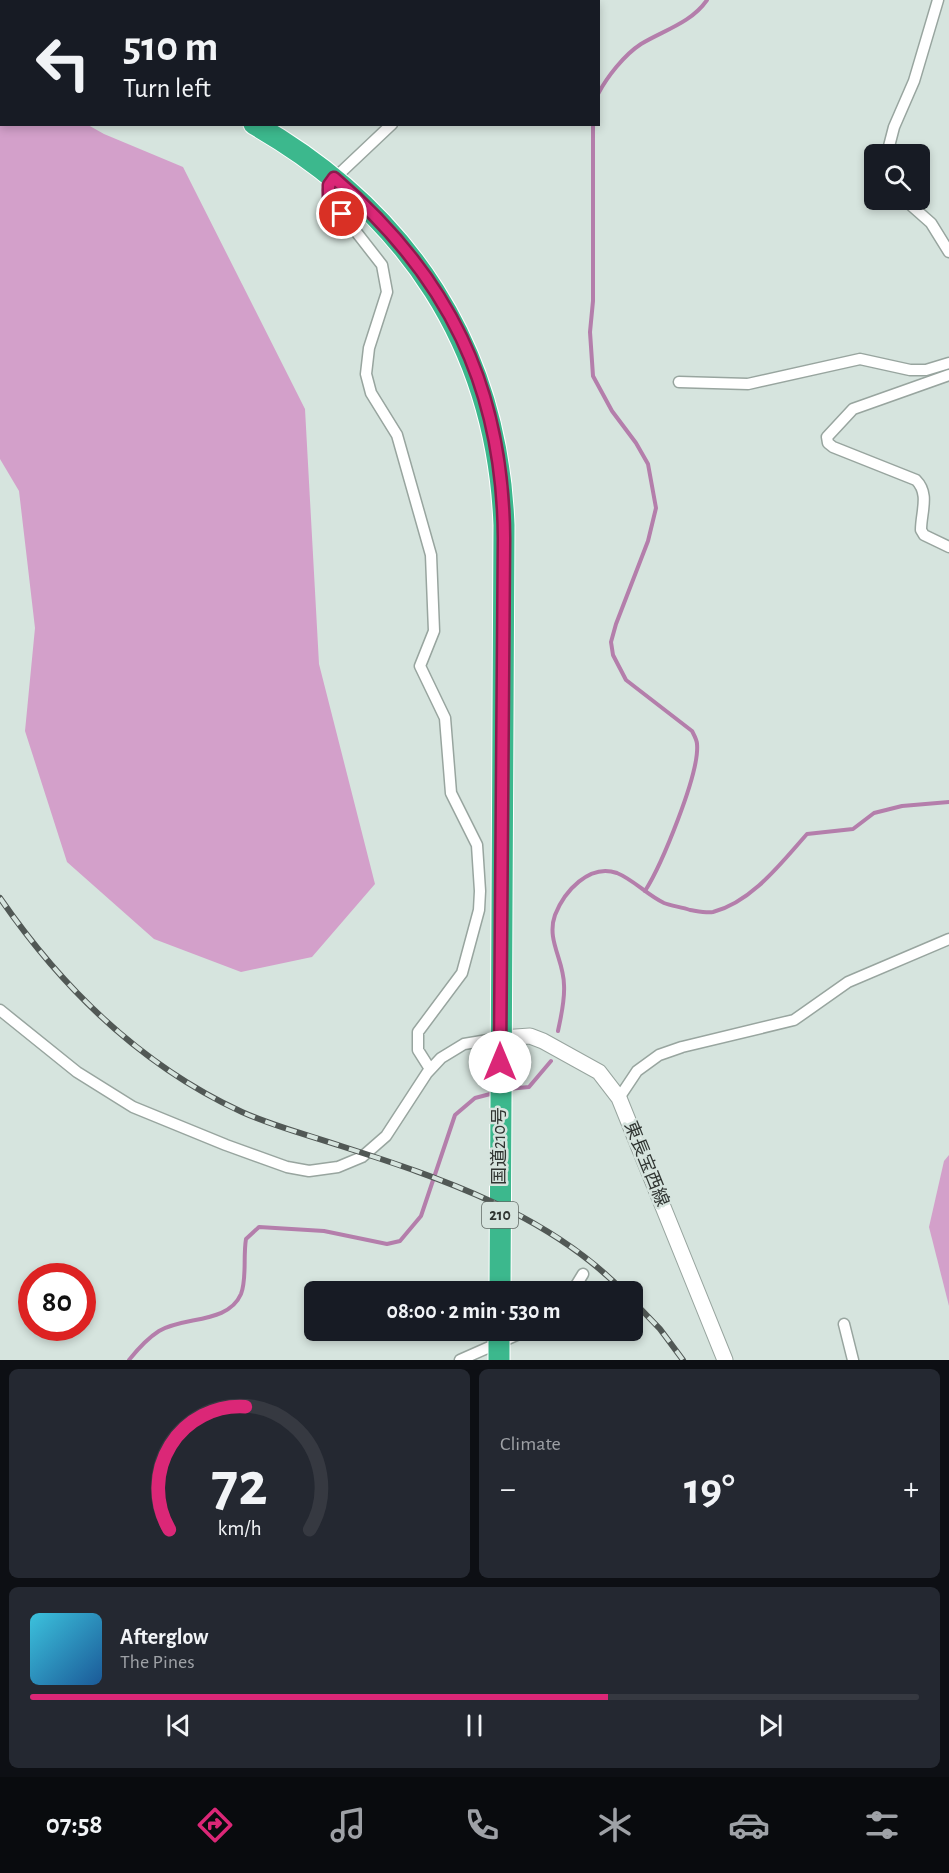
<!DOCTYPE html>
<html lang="en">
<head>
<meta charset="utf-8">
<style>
	:root { --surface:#171b24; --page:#242831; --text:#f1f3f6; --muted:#9ea1a6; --line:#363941; --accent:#db2777 }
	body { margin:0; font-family:"Alegreya Sans","Noto Sans JP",sans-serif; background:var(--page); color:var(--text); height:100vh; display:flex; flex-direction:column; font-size:22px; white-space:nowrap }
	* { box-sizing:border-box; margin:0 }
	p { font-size:20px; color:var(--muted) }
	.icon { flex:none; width:33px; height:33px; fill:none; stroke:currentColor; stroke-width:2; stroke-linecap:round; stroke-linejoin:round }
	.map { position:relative; height:1360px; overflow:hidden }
	.side { display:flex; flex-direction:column; gap:9px; padding:9px; background:#0d0f14; flex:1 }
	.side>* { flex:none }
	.banner { position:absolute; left:0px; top:0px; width:600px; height:126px; box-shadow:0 3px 9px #0003; background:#171b24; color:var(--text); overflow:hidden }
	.fabs { position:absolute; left:864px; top:144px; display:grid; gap:12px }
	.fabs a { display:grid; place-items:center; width:66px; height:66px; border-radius:9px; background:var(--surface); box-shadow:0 3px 9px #0003; font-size:30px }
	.speed { position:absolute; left:18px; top:1263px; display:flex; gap:12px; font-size:30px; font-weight:700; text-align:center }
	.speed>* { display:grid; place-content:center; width:78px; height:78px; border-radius:50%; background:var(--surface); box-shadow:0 3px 9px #0003; line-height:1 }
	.speed .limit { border:9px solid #d22; background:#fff; color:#111 }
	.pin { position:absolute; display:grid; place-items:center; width:51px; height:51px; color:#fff; margin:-26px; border:3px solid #fff; border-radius:50%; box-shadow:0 2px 6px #0007 }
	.me { position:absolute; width:66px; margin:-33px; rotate:0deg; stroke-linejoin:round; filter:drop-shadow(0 0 4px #0008) }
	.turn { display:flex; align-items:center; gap:21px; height:126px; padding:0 24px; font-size:27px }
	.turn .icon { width:78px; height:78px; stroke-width:2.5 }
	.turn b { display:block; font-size:42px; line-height:51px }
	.big { font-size:45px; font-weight:700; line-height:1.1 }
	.side .tile { flex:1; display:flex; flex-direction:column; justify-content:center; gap:9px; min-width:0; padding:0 21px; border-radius:9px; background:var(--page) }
	.side .dial { align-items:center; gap:0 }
	.dial svg { height:156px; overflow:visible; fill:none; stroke:var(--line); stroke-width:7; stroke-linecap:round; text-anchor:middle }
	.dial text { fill:var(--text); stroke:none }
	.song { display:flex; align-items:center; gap:18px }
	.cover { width:72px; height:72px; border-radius:9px; background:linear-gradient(135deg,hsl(190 70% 55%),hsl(210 70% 35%)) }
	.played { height:6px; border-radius:3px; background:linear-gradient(90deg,var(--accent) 65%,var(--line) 65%) }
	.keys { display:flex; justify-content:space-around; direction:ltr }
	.heat { display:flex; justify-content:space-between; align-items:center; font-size:33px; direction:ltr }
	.side .tiles { flex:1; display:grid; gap:9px; grid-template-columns:1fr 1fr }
	.tile:last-child { grid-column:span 2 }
	.trip { position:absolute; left:304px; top:1281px; width:339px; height:60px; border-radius:9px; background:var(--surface); box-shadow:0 3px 9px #0003; font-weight:700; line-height:60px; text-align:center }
	.tabs { display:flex; height:96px; justify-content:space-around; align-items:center; background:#090b0e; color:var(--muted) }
	.tabs .icon { width:42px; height:42px }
	.tabs .selected { color:var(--accent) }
	.tabs b { font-size:27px; color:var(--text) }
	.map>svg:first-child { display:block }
	.green { fill:#d3a0ca }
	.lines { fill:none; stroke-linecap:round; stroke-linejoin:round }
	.stream { stroke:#b47eab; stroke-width:4 }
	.street-casing { stroke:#98a59f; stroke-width:13 }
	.secondary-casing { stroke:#98a59f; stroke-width:17 }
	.highway-casing { stroke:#fff; stroke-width:23 }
	.street { stroke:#fff; stroke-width:10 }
	.secondary { stroke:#fff; stroke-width:15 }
	.highway { stroke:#3cb88d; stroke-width:21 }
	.rail-casing { stroke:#515855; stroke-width:6 }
	.rail { stroke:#d6e4de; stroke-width:4; stroke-dasharray:11; stroke-linecap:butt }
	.route-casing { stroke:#8e194d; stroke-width:15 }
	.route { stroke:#db2777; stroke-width:10 }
	.labels { text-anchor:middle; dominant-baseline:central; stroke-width:5; stroke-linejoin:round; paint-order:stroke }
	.shield { fill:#d6e4de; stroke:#626a66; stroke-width:1.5 }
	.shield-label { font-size:16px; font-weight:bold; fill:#303532 }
	.street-label { font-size:18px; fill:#303532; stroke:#d6e4de }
</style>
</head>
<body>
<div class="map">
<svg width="949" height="1360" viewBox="0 0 949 1360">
	<rect width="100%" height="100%" fill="#d6e4de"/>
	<g class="green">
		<path d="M0,71L2,124L88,125L104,134L183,167L305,409L319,664L375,884L312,957L241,972L154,939L67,862L25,731L35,628L19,491L0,459Z"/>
		<path d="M949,1155V1306L929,1227L944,1161Z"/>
	</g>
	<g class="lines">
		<g class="stream">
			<path d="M598,94C607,77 624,55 641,44C664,30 691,23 707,0"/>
			<path d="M593,124V301L590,332L593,376L612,411L636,443L648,464L656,508L648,541L616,624L611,642L613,655L626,680L692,731C694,735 697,740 697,744C700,773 661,866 645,891"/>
			<path d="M558,1031C561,1016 565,1001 564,985C564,960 546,940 555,915C564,892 589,863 617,873C634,880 647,895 664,903C671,906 682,907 690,910C697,911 706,913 713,912C752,902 782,862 807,834L853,829L874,813L902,806L949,802"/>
			<path d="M507,1089L529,1087L551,1061"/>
			<path d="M129,1360C137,1350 148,1338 159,1331C184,1316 228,1324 241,1294C247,1279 243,1256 246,1239L259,1227L324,1231L387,1244L400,1241L421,1216L455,1115L475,1098L494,1093"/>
		</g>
		<g class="street-casing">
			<g id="street">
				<path d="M468,0V2"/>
				<path d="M77,2L78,0"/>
				<path d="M392,124L338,175L328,190L329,197L382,265L387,292L369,348L366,374L371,393L397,435L431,555L434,631L420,666L445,718L451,793L477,845L480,891L479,910L462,973L418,1032V1050L430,1069"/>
				<path d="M887,154L894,127L914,81L938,0"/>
				<path d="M905,200L931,223L949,252"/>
				<path d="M949,375L853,409L827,437L828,443L833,447L916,480C930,494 921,512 921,530L924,535L949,547"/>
				<path d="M679,382L748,384L860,359L910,370H926L949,363"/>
				<path d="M0,1010L77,1072L133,1107L226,1145L287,1167L309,1171L338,1167L362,1157L386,1136L427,1073L441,1058L464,1044L500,1038"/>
				<path d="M619,1098L637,1071L659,1055L682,1047L794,1020L848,982L949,939"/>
				<path d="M572,1292L583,1274"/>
				<path d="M844,1324L853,1360"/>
				<path d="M460,1360L528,1330"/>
			</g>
		</g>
		<g class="secondary-casing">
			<path id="secondary" d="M500,1038L530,1036L543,1041L599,1072L619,1098L725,1360"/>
		</g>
		<g class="highway-casing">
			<g id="highway">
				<path d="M43,0L46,2"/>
				<path d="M254,124C408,212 497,347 504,525L500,1292"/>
				<path d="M499,1360V1330"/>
			</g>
		</g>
		<use href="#street" class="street"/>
		<use href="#secondary" class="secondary"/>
		<use href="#highway" class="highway"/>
		<g class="rail-casing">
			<g id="rail">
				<path d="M0,898C62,988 142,1066 242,1112C273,1126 308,1135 341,1146C441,1178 549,1214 624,1292"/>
				<path d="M633,1301L660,1329L683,1360"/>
			</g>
		</g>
		<use href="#rail" class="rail"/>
	</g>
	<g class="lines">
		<g class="route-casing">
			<path id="route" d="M342,214L329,197V185L334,178C448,275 503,387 504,538L500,1062"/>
		</g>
		<use href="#route" class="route"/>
	</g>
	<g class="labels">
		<rect class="shield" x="482" y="1202" width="36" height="26" rx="4.5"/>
		<g class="shield-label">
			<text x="500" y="1215">210</text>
		</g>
		<g class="street-label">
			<text transform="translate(500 1146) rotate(-90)">国道210号</text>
			<text transform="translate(646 1164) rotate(68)">東長宝西線</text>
		</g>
	</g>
</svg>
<div class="fabs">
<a><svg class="icon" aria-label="search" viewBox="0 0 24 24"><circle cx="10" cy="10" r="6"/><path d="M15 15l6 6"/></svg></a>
</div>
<div class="speed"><div class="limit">80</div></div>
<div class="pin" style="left:342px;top:214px;background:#d93025"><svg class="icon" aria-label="arrive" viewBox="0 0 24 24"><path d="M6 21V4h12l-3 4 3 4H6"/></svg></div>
<svg class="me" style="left:500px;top:1062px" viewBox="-20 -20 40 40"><circle r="19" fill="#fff"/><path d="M0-13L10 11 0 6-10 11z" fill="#db2777"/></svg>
<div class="trip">08:00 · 2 min · 530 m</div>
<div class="banner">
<div class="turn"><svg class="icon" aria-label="left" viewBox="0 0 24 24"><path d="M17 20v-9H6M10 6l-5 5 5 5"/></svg><div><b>510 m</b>Turn left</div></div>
</div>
</div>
<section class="side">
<div class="tiles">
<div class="tile dial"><svg viewBox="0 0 100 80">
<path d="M14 69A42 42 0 1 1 86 69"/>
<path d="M14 69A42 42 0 0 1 53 6" stroke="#db2777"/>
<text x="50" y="56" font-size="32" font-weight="700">72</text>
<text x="50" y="72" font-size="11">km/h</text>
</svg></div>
<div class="tile"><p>Climate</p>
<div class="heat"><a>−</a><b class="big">19°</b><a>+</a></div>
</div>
<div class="tile">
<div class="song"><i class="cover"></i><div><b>Afterglow</b><p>The Pines</p></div></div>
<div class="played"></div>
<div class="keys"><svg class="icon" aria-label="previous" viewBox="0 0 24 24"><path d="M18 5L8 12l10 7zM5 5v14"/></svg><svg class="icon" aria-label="pause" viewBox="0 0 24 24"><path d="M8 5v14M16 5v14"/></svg><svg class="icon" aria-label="next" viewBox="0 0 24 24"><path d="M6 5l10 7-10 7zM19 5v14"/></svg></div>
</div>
</div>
</section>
<nav class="tabs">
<b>07:58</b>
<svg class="icon selected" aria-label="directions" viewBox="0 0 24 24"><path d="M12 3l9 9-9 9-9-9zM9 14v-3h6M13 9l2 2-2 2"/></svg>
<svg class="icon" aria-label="music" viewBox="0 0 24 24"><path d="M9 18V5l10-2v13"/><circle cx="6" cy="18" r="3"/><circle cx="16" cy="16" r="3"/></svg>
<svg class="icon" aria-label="phone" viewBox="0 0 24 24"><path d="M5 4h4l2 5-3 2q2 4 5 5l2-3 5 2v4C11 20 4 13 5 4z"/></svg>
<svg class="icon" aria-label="climate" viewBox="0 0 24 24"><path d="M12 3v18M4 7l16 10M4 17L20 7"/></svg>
<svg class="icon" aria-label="car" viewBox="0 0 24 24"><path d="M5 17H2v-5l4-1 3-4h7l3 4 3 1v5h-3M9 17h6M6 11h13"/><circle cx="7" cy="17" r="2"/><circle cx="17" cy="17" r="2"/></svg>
<svg class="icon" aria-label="filters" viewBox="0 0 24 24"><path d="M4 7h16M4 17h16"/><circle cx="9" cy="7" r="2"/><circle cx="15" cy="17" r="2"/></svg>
</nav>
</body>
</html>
